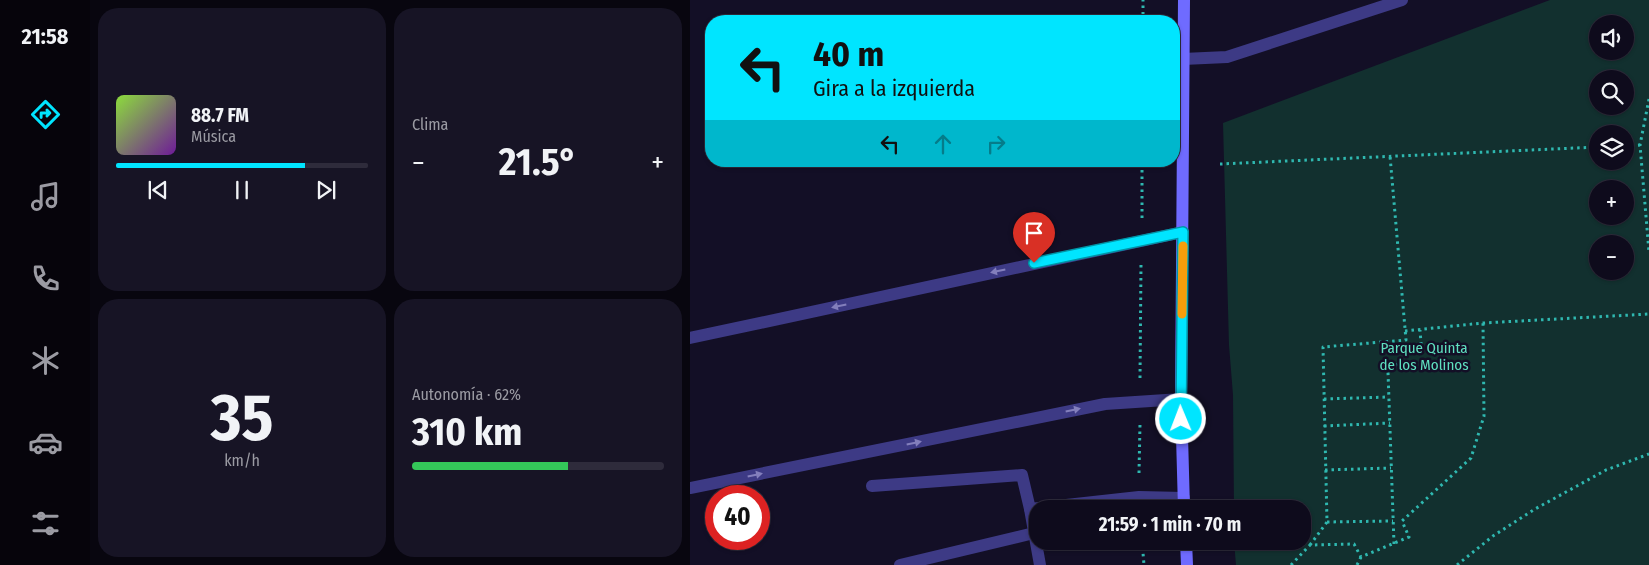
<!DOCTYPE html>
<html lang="es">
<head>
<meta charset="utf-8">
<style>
	:root { --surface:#0e0b1c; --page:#171425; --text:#f1f3f6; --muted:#9b9ba3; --line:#2e2b3b; --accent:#00e5ff }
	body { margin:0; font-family:"Fira Sans Condensed",sans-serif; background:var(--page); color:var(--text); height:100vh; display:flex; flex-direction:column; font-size:19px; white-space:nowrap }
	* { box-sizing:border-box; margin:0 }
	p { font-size:16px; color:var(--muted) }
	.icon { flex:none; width:28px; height:28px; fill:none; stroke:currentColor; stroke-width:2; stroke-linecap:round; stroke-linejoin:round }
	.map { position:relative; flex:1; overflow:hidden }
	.drawer { display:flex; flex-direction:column; gap:8px; padding:8px; background:#08060f; width:600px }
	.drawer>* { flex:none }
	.hud { position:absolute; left:15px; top:15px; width:475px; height:152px; border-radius:20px; box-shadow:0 1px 4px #0004,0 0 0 1px var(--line); background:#00e5ff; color:#111; overflow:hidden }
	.tools { position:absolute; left:899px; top:15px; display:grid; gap:10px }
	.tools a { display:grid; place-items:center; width:45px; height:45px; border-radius:50%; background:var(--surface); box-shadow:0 1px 4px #0004,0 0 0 1px var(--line); font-size:25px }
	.speed { position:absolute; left:15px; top:485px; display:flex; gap:10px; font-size:25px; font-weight:700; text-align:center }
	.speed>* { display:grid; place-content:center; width:65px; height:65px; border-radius:50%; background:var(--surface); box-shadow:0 1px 4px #0004,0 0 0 1px var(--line); line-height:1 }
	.speed .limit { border:8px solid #d22; background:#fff; color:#111 }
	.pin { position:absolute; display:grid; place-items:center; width:42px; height:42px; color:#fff; margin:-51px -21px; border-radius:50% 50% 50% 0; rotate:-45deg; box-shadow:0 0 5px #0007 }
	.pin .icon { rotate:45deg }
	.me { position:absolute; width:55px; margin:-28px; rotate:359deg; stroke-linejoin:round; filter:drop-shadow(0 0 4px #0008) }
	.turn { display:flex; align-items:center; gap:18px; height:105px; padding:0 25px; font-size:22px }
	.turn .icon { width:65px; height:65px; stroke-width:2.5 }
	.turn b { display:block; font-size:35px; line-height:42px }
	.lanes { display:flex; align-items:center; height:48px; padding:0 25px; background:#0003; justify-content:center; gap:25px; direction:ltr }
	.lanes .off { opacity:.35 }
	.big { font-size:38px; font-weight:700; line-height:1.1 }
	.drawer .card { flex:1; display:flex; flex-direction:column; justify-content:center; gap:8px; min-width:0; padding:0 18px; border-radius:20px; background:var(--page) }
	.drawer .dial { align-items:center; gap:0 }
	.dial b { font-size:65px; line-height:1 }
	.song { display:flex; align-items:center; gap:15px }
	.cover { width:60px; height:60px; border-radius:8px; background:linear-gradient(135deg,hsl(90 70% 55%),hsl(280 70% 35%)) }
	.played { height:5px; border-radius:2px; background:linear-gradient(90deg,var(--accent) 75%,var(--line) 75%) }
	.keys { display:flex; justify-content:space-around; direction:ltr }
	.heat { display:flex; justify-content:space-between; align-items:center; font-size:28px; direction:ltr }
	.charge { height:8px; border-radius:4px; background:linear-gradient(90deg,#34c759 62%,var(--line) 0) }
	.drawer .tiles { flex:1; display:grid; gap:8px; grid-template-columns:repeat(2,1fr) }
	.trip { position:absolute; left:339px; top:500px; width:282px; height:50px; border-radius:20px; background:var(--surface); box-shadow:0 1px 4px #0004,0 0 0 1px var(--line); font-weight:700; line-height:50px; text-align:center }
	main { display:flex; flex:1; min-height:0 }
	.tabs { display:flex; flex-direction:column; width:90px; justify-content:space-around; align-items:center; background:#06040b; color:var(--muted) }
	.tabs .icon { width:35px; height:35px }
	.tabs .current { color:var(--accent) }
	.tabs b { font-size:22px; color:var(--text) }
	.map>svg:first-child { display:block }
	.green { fill:#12302f; fill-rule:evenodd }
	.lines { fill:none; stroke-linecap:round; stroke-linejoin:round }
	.path { stroke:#2fb8b0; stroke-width:3; stroke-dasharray:2.5 4; stroke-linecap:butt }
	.lane { stroke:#3d3a85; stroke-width:12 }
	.street { stroke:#3d3a85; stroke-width:12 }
	.secondary { stroke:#6f6bff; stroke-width:12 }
	.oneway { fill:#837fbc }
	.route-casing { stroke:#0095a6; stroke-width:12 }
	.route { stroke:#00e5ff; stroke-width:9 }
	.slow { stroke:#f59e0b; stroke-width:9 }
	.labels { text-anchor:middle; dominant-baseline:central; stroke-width:5; stroke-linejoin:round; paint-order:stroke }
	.park-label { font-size:15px; fill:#5fe0c0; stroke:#130f26 }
</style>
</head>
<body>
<main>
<nav class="tabs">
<b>21:58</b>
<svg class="icon current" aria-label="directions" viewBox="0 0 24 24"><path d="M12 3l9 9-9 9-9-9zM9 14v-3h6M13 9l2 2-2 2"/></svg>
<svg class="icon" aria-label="music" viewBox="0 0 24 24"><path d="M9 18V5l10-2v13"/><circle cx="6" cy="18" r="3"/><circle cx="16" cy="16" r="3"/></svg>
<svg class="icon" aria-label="phone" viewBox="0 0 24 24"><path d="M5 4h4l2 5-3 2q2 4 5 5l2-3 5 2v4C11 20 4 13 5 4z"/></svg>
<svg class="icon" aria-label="climate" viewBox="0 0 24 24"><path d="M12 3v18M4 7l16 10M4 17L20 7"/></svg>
<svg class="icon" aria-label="car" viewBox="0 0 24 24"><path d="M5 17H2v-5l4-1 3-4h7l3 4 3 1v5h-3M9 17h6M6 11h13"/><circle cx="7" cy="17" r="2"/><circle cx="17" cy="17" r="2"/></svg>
<svg class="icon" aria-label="filters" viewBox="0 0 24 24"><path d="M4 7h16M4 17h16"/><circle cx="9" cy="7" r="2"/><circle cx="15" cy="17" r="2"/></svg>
</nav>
<section class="drawer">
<div class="tiles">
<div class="card">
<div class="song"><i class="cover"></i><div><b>88.7 FM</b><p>Música</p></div></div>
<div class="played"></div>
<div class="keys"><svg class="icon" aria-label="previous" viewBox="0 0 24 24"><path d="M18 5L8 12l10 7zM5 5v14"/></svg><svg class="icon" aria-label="pause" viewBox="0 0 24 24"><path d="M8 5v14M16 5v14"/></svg><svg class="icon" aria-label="next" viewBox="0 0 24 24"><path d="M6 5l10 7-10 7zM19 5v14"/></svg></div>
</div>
<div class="card"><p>Clima</p>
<div class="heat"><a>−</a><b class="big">21.5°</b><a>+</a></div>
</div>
<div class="card dial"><b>35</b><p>km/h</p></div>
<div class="card"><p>Autonomía · 62%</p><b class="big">310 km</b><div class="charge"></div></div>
</div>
</section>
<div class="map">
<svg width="959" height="565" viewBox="0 0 959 565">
	<rect width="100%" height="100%" fill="#130f26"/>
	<path class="green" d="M860,0H959V565H546L544,541H612V509H544L543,395L539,345L533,123ZM908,24H935V51H908ZM908,79H935V106H908ZM908,134H935V161H908ZM908,189H935V216H908ZM908,244H935V271H908Z"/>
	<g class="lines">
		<g class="path">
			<path d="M453,21V0"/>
			<path d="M959,99L950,145L959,252"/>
			<path d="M935,146L950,145"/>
			<path d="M530,164L908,147"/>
			<path d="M452,218V161"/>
			<path d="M715,331L793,323L959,314"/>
			<path d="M450,378L451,264"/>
			<path d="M634,399L699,397"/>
			<path d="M634,426L700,423"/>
			<path d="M635,470L701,468"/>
			<path d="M449,473L450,424"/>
			<path d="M637,522L703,521"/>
			<path d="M452,541L454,565"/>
			<path d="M704,544L698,372L731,343L730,330"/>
			<path d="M620,545L637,522L633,347L716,340L700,156"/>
			<path d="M601,565L620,545L664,544L671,557L719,537L712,521L781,458L794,416L793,323"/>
			<path d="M667,565L671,557"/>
			<path d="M767,565L803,536L845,509L916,470L959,454"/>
		</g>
		<g class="lane">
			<path d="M0,338L493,232"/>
			<path d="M182,486L332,475L340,509L449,497L494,498"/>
			<path d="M0,488L415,404L491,399"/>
			<path d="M340,509L350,565"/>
			<path d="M210,565L344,533"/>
		</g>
		<path class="street" d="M493,59L537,57L712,0"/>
		<g class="secondary">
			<path d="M494,0L491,399L494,509"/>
			<path d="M496,541L497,565"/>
		</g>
	</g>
	<defs><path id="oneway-solid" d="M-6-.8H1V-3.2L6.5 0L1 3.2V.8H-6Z" transform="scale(1.25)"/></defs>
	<g class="oneway">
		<use href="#oneway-solid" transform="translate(308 271) rotate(168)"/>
		<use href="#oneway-solid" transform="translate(149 306) rotate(168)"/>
		<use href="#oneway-solid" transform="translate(383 410) rotate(-12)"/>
		<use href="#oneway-solid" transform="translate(224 443) rotate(-12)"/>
		<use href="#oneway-solid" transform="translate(65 475) rotate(-12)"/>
	</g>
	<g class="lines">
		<g class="route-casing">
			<path id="route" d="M344,263L493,232L491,419"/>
		</g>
		<use href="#route" class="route"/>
		<path class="slow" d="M492,314L493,246"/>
	</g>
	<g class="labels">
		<g class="park-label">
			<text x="734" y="348">Parque Quinta<tspan x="734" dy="17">de los Molinos</tspan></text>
		</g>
	</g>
</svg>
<div class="tools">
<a><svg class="icon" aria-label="sound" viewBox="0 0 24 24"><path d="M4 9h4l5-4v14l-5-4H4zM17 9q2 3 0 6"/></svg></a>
<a><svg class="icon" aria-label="search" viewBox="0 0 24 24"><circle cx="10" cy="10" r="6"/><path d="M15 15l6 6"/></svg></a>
<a><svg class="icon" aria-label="layers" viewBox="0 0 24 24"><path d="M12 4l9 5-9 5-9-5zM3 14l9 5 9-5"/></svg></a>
<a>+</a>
<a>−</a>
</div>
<div class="speed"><div class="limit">40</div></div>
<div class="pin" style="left:344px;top:263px;background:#d93025"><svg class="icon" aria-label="arrive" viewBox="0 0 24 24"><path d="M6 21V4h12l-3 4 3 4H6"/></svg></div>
<svg class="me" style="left:491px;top:419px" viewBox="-20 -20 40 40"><circle r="17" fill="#00e5ff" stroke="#fff" stroke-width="3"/><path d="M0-11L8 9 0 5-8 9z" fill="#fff"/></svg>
<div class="trip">21:59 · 1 min · 70 m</div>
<div class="hud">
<div class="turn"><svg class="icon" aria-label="left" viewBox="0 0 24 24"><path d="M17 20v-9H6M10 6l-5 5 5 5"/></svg><div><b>40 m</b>Gira a la izquierda</div></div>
<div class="lanes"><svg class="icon" aria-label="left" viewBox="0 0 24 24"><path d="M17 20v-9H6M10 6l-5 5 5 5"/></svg><svg class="icon off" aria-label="ahead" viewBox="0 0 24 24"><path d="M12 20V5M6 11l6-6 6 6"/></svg><svg class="icon off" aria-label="right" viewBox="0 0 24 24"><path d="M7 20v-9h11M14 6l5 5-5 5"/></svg></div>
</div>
</div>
</main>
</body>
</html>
